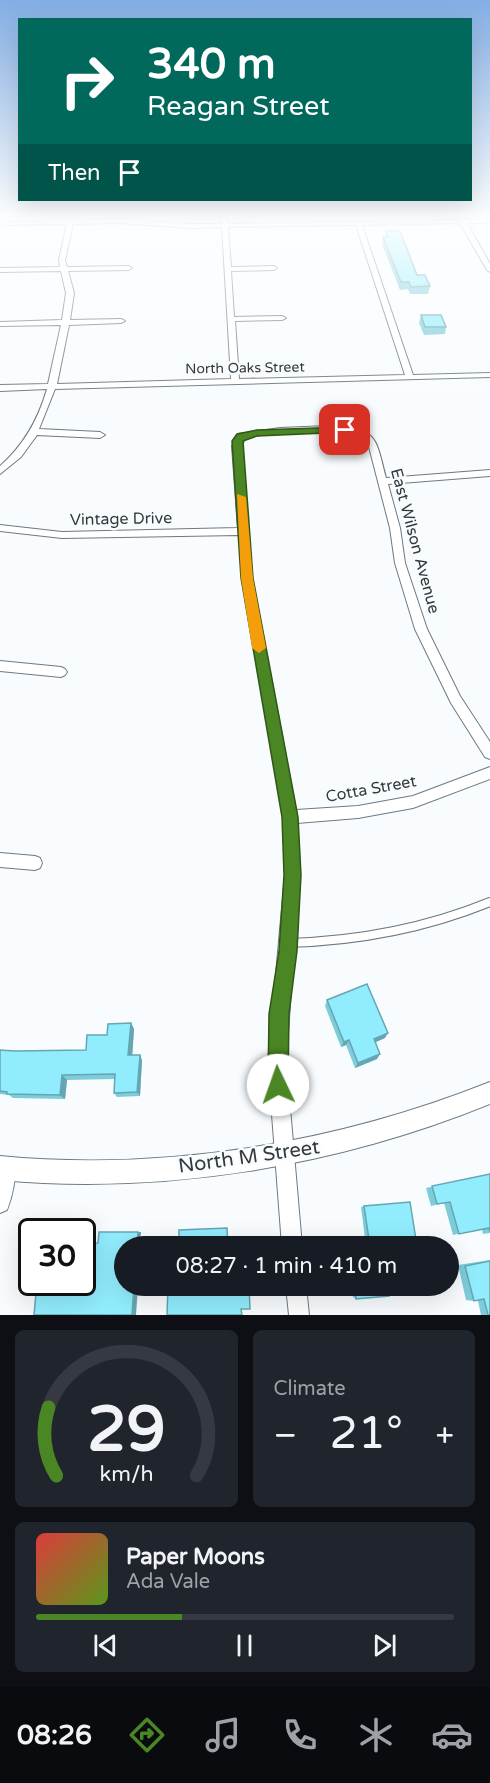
<!DOCTYPE html>
<html lang="en">
<head>
<meta charset="utf-8">
<style>
	:root { --surface:#171b24; --page:#20242c; --text:#f1f3f6; --muted:#9ea1a6; --line:#363941; --accent:#4a8624 }
	body { margin:0; font-family:"Varela Round",sans-serif; background:var(--page); color:var(--text); height:100vh; display:flex; flex-direction:column; font-size:22px; white-space:nowrap }
	* { box-sizing:border-box; margin:0 }
	p { font-size:20px; color:var(--muted) }
	.icon { flex:none; width:33px; height:33px; fill:none; stroke:currentColor; stroke-width:2; stroke-linecap:round; stroke-linejoin:round }
	.map { position:relative; height:1315px; overflow:hidden }
	.drawer { display:flex; flex-direction:column; gap:15px; padding:15px; background:#0d0f14; flex:1 }
	.drawer>* { flex:none }
	.guide { position:absolute; left:18px; top:18px; width:454px; height:183px; border-radius:0px; box-shadow:0 6px 24px #0002; background:#00695c; color:#fff; overflow:hidden }
	.speed { position:absolute; left:18px; top:1218px; display:flex; gap:12px; font-size:30px; font-weight:700; text-align:center }
	.speed>* { display:grid; place-content:center; width:78px; height:78px; border-radius:50%; background:var(--surface); box-shadow:0 6px 24px #0002; line-height:1 }
	.speed .limit { border:3px solid #111; border-radius:9px; background:#fff; color:#111 }
	.pin { position:absolute; display:grid; place-items:center; width:51px; height:51px; color:#fff; margin:-26px; border-radius:12px; box-shadow:0 3px 9px #0006 }
	.me { position:absolute; width:66px; margin:-33px; rotate:357deg; stroke-linejoin:round; filter:drop-shadow(0 0 4px #0008) }
	.turn { display:flex; align-items:center; gap:21px; height:126px; padding:0 30px; font-size:27px }
	.turn .icon { width:78px; height:78px; stroke-width:2.5 }
	.turn b { display:block; font-size:42px; line-height:51px }
	.then { display:flex; align-items:center; height:57px; padding:0 30px; background:#0003; gap:12px; font-size:22px }
	.big { font-size:45px; font-weight:600; line-height:1.1 }
	.drawer .card { flex:1; display:flex; flex-direction:column; justify-content:center; gap:9px; min-width:0; padding:0 21px; border-radius:9px; background:var(--page) }
	.drawer .dial { align-items:center; gap:0 }
	.dial svg { height:156px; overflow:visible; fill:none; stroke:var(--line); stroke-width:7; stroke-linecap:round; text-anchor:middle }
	.dial text { fill:var(--text); stroke:none }
	.song { display:flex; align-items:center; gap:18px }
	.cover { width:72px; height:72px; border-radius:9px; background:linear-gradient(135deg,hsl(0 70% 55%),hsl(90 70% 35%)) }
	.played { height:6px; border-radius:3px; background:linear-gradient(90deg,var(--accent) 35%,var(--line) 35%) }
	.keys { display:flex; justify-content:space-around; direction:ltr }
	.heat { display:flex; justify-content:space-between; align-items:center; font-size:33px; direction:ltr }
	.drawer .tiles { flex:1; display:grid; gap:15px; grid-template-columns:1fr 1fr }
	.card:last-child { grid-column:span 2 }
	.trip { position:absolute; left:114px; top:1236px; width:345px; height:60px; border-radius:30px; background:var(--surface); box-shadow:0 6px 24px #0002; font-weight:600; line-height:60px; text-align:center }
	.tab-bar { display:flex; height:96px; justify-content:space-around; align-items:center; background:#090b0e; color:var(--muted) }
	.tab-bar .icon { width:42px; height:42px }
	.tab-bar .active { color:var(--accent) }
	.tab-bar b { font-size:27px; color:var(--text) }
	.map>svg:first-child { display:block }
	.lines { fill:none; stroke-linecap:round; stroke-linejoin:round }
	.service-casing { stroke:#6c7a82; stroke-width:10 }
	.minor-casing { stroke:#6c7a82; stroke-width:2 }
	.tertiary-casing { stroke:#6c7a82; stroke-width:2 }
	.service { stroke:#fff; stroke-width:8 }
	.minor { fill:#fff; fill-rule:evenodd }
	.tertiary { fill:#fff; fill-rule:evenodd }
	.wall { fill:#7dccda }
	.shaded-wall { fill:#66a6b2 }
	.building { fill:#91edfe; stroke:#66a6b2; stroke-width:1.5 }
	.route { fill:#4a8624; stroke:#305717; stroke-width:1.5 }
	.slow { fill:#f59e0b }
	.labels { text-anchor:middle; dominant-baseline:central; stroke-width:5; stroke-linejoin:round; paint-order:stroke }
	.far-street-label { font-size:14px; fill:#33393c; stroke:#f9fcfe }
	.street-label { font-size:16px; fill:#33393c; stroke:#f9fcfe }
	.near-street-label { font-size:20px; fill:#33393c; stroke:#f9fcfe }
</style>
</head>
<body>
<div class="map">
<svg width="490" height="1315" viewBox="0 0 490 1315">
	<rect width="100%" height="100%" fill="#f9fcfe"/>
	<g class="lines">
		<g class="service-casing">
			<path id="service" d="M288,943C359,941 424,929 490,902"/>
		</g>
		<g class="minor-casing">
			<g id="minor">
				<path d="M221,216H227L228,224L458,220V216H462L465,220L490,219V223H467L490,264V272L487,270L460,223L362,225L413,375L490,373V377L55,389L39,429L100,432L105,435L100,438L37,435L21,457L0,474V466C24,445 38,420 47,389L0,391V385L48,384L61,325L0,326V322L62,320L66,293L61,271L0,272V268L60,267L59,260L67,224L4,225L2,222L120,219L191,224H221ZM120,223L191,228L222,227L231,379L57,384L69,325L121,323L125,321L121,319L70,320L74,293L68,271L129,270L132,268L129,266L67,267L65,260L73,224ZM356,225L405,375L239,379L235,321L282,320L286,318L282,316L234,317L231,271L274,270L277,268L274,266L231,267L228,227Z"/>
				<path d="M328,426C377,429 375,434 386,478L490,470V476L388,484L400,528L405,563L427,629L460,696L490,742V759L485,757L451,703L415,629L395,563L390,528L368,443C364,440 361,436 356,435C332,426 271,432 245,438L242,446L252,578L296,810L358,806L413,796L490,767V779L413,808L358,818L297,823L299,875L286,1062L302,1246H282L268,1062L285,875L283,817L242,578L239,535L62,538L0,531V525L62,532L238,528L232,446L238,434L280,428Z"/>
				<path d="M0,661L61,667L65,669L67,672L65,675L61,677L0,671Z"/>
				<path d="M0,853L35,856L40,858L42,863L40,868L35,870L0,867Z"/>
				<path d="M6,1159L13,1161C18,1174 12,1197 7,1210L0,1213V1161Z"/>
				<path d="M286,1286H306L309,1315H289Z"/>
			</g>
		</g>
		<g class="tertiary-casing">
			<path id="tertiary" d="M490,1082V1104C338,1166 165,1195 0,1180V1156C164,1172 337,1143 490,1082Z"/>
		</g>
		<use href="#service" class="service"/>
		<use href="#minor" class="minor"/>
		<use href="#tertiary" class="tertiary"/>
	</g>
	<g class="wall">
		<path d="M386,231L417,275L430,286L428,294H410L408,289L400,290L382,244L383,237H385Z"/>
		<path d="M421,315L446,327L445,334L424,335L419,323Z"/>
		<path d="M327,1000L385,1038L376,1042L377,1059L355,1068L346,1045L341,1047L325,1006Z"/>
		<path d="M131,1023L134,1029L132,1055L142,1060L140,1096L117,1097L114,1093L115,1079L67,1080L65,1099L13,1098L9,1095L0,1094V1050L15,1051L86,1050L107,1035Z"/>
		<path d="M490,1174V1233L483,1234L482,1229L453,1235L444,1203L431,1206L426,1188Z"/>
		<path d="M364,1206L417,1246H366L361,1207Z"/>
		<path d="M490,1260V1315H481L478,1301H474L466,1300L458,1265Z"/>
		<path d="M351,1286H387L356,1299L353,1297Z"/>
	</g>
	<g class="shaded-wall">
		<path d="M131,1023L134,1029L132,1060L128,1055Z"/>
		<path d="M388,1033L385,1038L371,1044L374,1039Z"/>
		<path d="M349,1040L346,1045L341,1047L344,1042Z"/>
		<path d="M380,1054L377,1059L355,1068L358,1063Z"/>
		<path d="M140,1055L142,1060L140,1096L137,1092Z"/>
		<path d="M62,1075L67,1080L65,1099L60,1095Z"/>
		<path d="M138,1232H141L140,1246H137Z"/>
		<path d="M134,1286H138L136,1315H132Z"/>
	</g>
	<g class="building">
		<path d="M386,231H400L417,275H425L430,286L411,287L409,282H401L383,237H388Z"/>
		<path d="M421,315H441L446,327H425Z"/>
		<path d="M367,984L388,1033L374,1039L380,1054L358,1063L349,1040L344,1042L327,1000Z"/>
		<path d="M131,1023L128,1055H140L137,1092L114,1093L115,1074L62,1075L60,1095L7,1094V1092L0,1091V1050L15,1051L86,1050L87,1035H107L108,1024Z"/>
		<path d="M490,1174V1232L489,1228L459,1234L450,1202L437,1204L432,1186Z"/>
		<path d="M410,1202L417,1246H370L364,1206Z"/>
		<path d="M227,1228L228,1246H179V1230Z"/>
		<path d="M99,1232H138L137,1246H124V1286H134L132,1315H34L37,1282H82V1244L98,1243Z"/>
		<path d="M490,1261V1315H488L484,1299L474,1301L465,1266Z"/>
		<path d="M168,1286H249L250,1309H241L242,1315H167Z"/>
		<path d="M355,1286H387L389,1296L356,1299Z"/>
	</g>
	<linearGradient id="sky" x2="0" y2="1"><stop stop-color="#83aee4"/><stop offset="0.54" stop-color="#fcfeff"/><stop offset="1" stop-color="#fcfeff" stop-opacity="0"/></linearGradient>
	<rect width="490" height="400" fill="url(#sky)"/>
	<path class="route" d="M345,427L350,430L349,432L257,436L243,441L253,578L298,817L301,875L297,951L289,1014L288,1085L286,1093L278,1095L271,1093L268,1085L269,1014L279,951L284,875L282,817L241,578L232,441L237,434L257,430Z"/>
	<path class="slow" d="M237,494L246,497L253,578L266,648L259,653L252,648L241,578Z"/>
	<g class="labels">
		<g class="far-street-label">
			<text transform="translate(245 368) rotate(-1)">North Oaks Street</text>
		</g>
		<g class="street-label">
			<text transform="translate(121 519) rotate(-1)">Vintage Drive</text>
			<text transform="translate(415 541) rotate(75)">East Wilson Avenue</text>
			<text transform="translate(371 789) rotate(-10)">Cotta Street</text>
		</g>
		<g class="near-street-label">
			<text transform="translate(249 1157) rotate(-8)">North M Street</text>
		</g>
	</g>
</svg>
<div class="speed"><div class="limit">30</div></div>
<div class="pin" style="left:345px;top:430px;background:#d93025"><svg class="icon" aria-label="arrive" viewBox="0 0 24 24"><path d="M6 21V4h12l-3 4 3 4H6"/></svg></div>
<svg class="me" style="left:278px;top:1085px" viewBox="-20 -20 40 40"><circle r="19" fill="#fff"/><path d="M0-13L10 11 0 6-10 11z" fill="#4a8624"/></svg>
<div class="trip">08:27 · 1 min · 410 m</div>
<div class="guide">
<div class="turn"><svg class="icon" aria-label="right" viewBox="0 0 24 24"><path d="M7 20v-9h11M14 6l5 5-5 5"/></svg><div><b>340 m</b>Reagan Street</div></div>
<div class="then">Then<svg class="icon" aria-label="arrive" viewBox="0 0 24 24"><path d="M6 21V4h12l-3 4 3 4H6"/></svg></div>
</div>
</div>
<section class="drawer">
<div class="tiles">
<div class="card dial"><svg viewBox="0 0 100 80">
<path d="M14 69A42 42 0 1 1 86 69"/>
<path d="M14 69A42 42 0 0 1 10 34" stroke="#4a8624"/>
<text x="50" y="56" font-size="32" font-weight="700">29</text>
<text x="50" y="72" font-size="11">km/h</text>
</svg></div>
<div class="card"><p>Climate</p>
<div class="heat"><a>−</a><b class="big">21°</b><a>+</a></div>
</div>
<div class="card">
<div class="song"><i class="cover"></i><div><b>Paper Moons</b><p>Ada Vale</p></div></div>
<div class="played"></div>
<div class="keys"><svg class="icon" aria-label="previous" viewBox="0 0 24 24"><path d="M18 5L8 12l10 7zM5 5v14"/></svg><svg class="icon" aria-label="pause" viewBox="0 0 24 24"><path d="M8 5v14M16 5v14"/></svg><svg class="icon" aria-label="next" viewBox="0 0 24 24"><path d="M6 5l10 7-10 7zM19 5v14"/></svg></div>
</div>
</div>
</section>
<nav class="tab-bar">
<b>08:26</b>
<svg class="icon active" aria-label="directions" viewBox="0 0 24 24"><path d="M12 3l9 9-9 9-9-9zM9 14v-3h6M13 9l2 2-2 2"/></svg>
<svg class="icon" aria-label="music" viewBox="0 0 24 24"><path d="M9 18V5l10-2v13"/><circle cx="6" cy="18" r="3"/><circle cx="16" cy="16" r="3"/></svg>
<svg class="icon" aria-label="phone" viewBox="0 0 24 24"><path d="M5 4h4l2 5-3 2q2 4 5 5l2-3 5 2v4C11 20 4 13 5 4z"/></svg>
<svg class="icon" aria-label="climate" viewBox="0 0 24 24"><path d="M12 3v18M4 7l16 10M4 17L20 7"/></svg>
<svg class="icon" aria-label="car" viewBox="0 0 24 24"><path d="M5 17H2v-5l4-1 3-4h7l3 4 3 1v5h-3M9 17h6M6 11h13"/><circle cx="7" cy="17" r="2"/><circle cx="17" cy="17" r="2"/></svg>
</nav>
</body>
</html>
